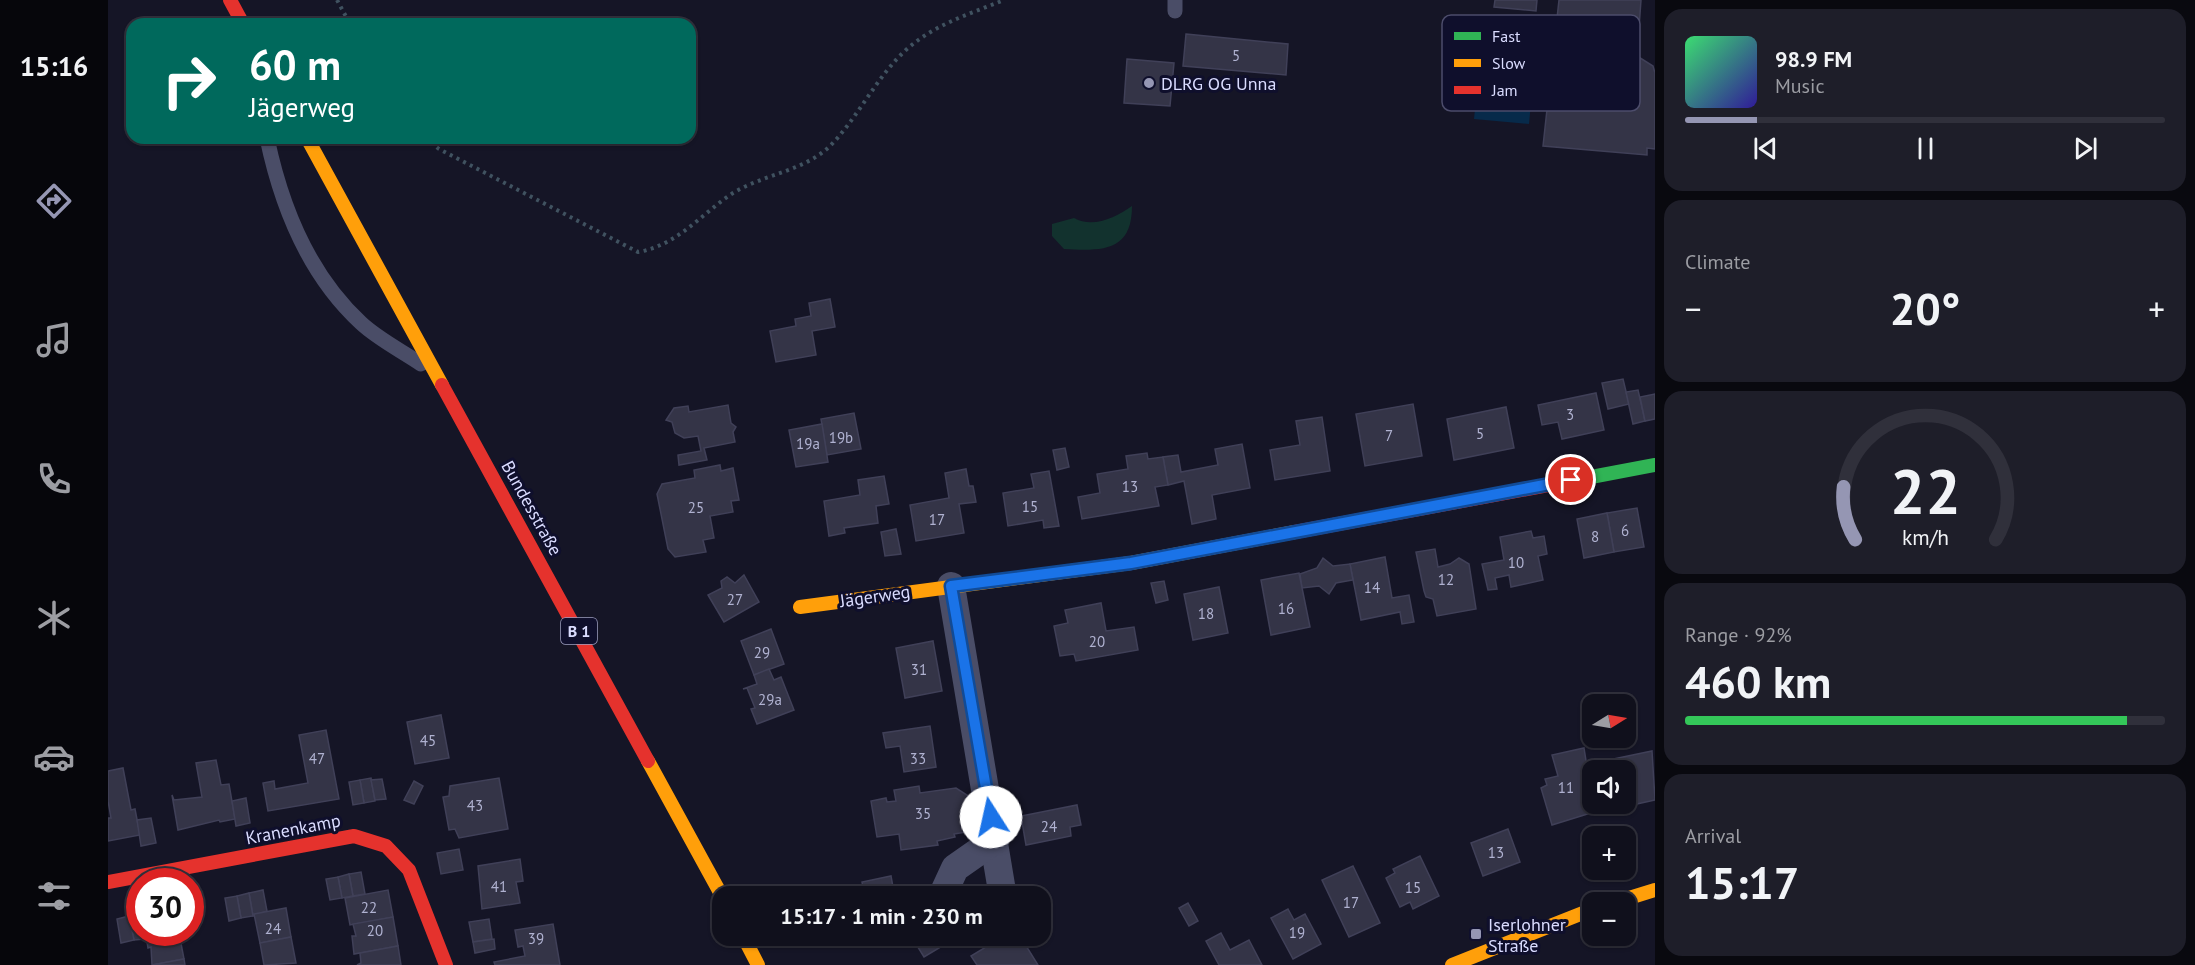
<!DOCTYPE html>
<html lang="en">
<head>
<meta charset="utf-8">
<style>
	:root { --surface:#10101c; --page:#1e1e29; --text:#f1f3f6; --muted:#9c9da3; --line:#30303b; --accent:#9596b3 }
	body { margin:0; font-family:"PT Sans",sans-serif; background:var(--page); color:var(--text); height:100vh; display:flex; flex-direction:column; font-size:22px; white-space:nowrap }
	* { box-sizing:border-box; margin:0 }
	p { font-size:20px; color:var(--muted) }
	.icon { flex:none; width:33px; height:33px; fill:none; stroke:currentColor; stroke-width:2; stroke-linecap:round; stroke-linejoin:round }
	.map { position:relative; flex:1; overflow:hidden }
	.side { display:flex; flex-direction:column; gap:9px; padding:9px; background:#09090f; width:540px }
	.side>* { flex:none }
	.banner { position:absolute; left:18px; top:18px; width:570px; height:126px; border-radius:18px; box-shadow:0 2px 4px #0004,0 0 0 2px var(--line); background:#00695c; color:#fff; overflow:hidden }
	.needle { width:39px; rotate:79deg }
	.controls { position:absolute; left:1474px; top:694px; display:grid; gap:12px }
	.controls a { display:grid; place-items:center; width:54px; height:54px; border-radius:12px; background:var(--surface); box-shadow:0 2px 4px #0004,0 0 0 2px var(--line); font-size:30px }
	.speed { position:absolute; left:18px; top:868px; display:flex; gap:12px; font-size:30px; font-weight:700; text-align:center }
	.speed>* { display:grid; place-content:center; width:78px; height:78px; border-radius:50%; background:var(--surface); box-shadow:0 2px 4px #0004,0 0 0 2px var(--line); line-height:1 }
	.speed .limit { border:9px solid #d22; background:#fff; color:#111 }
	.pin { position:absolute; display:grid; place-items:center; width:51px; height:51px; color:#fff; margin:-26px; border:3px solid #fff; border-radius:50%; box-shadow:0 2px 6px #0007 }
	.me { position:absolute; width:66px; margin:-33px; rotate:350deg; stroke-linejoin:round; filter:drop-shadow(0 0 4px #0008) }
	.turn { display:flex; align-items:center; gap:21px; height:126px; padding:0 24px; font-size:27px }
	.turn .icon { width:78px; height:78px; stroke-width:2.5 }
	.turn b { display:block; font-size:42px; line-height:51px }
	.big { font-size:45px; font-weight:700; line-height:1.1 }
	.side .widget { flex:1; display:flex; flex-direction:column; justify-content:center; gap:9px; min-width:0; padding:0 21px; border-radius:18px; background:var(--page) }
	.side .dial { align-items:center; gap:0 }
	.dial svg { height:156px; overflow:visible; fill:none; stroke:var(--line); stroke-width:7; stroke-linecap:round; text-anchor:middle }
	.dial text { fill:var(--text); stroke:none }
	.song { display:flex; align-items:center; gap:18px }
	.cover { width:72px; height:72px; border-radius:9px; background:linear-gradient(135deg,hsl(140 70% 55%),hsl(250 70% 35%)) }
	.played { height:6px; border-radius:3px; background:linear-gradient(90deg,var(--accent) 15%,var(--line) 15%) }
	.keys { display:flex; justify-content:space-around; direction:ltr }
	.heat { display:flex; justify-content:space-between; align-items:center; font-size:33px; direction:ltr }
	.charge { height:9px; border-radius:4px; background:linear-gradient(90deg,#34c759 92%,var(--line) 0) }
	.trip { position:absolute; left:604px; top:886px; width:339px; height:60px; border-radius:18px; background:var(--surface); box-shadow:0 2px 4px #0004,0 0 0 2px var(--line); font-weight:700; line-height:60px; text-align:center }
	main { display:flex; flex:1; min-height:0 }
	.dock { display:flex; flex-direction:column; width:108px; justify-content:space-around; align-items:center; background:#06060b; color:var(--muted) }
	.dock .icon { width:42px; height:42px }
	.dock .on { color:var(--accent) }
	.dock b { font-size:27px; color:var(--text) }
	.map>svg:first-child { display:block }
	.green { fill:#12322e }
	.water { fill:#072a4a }
	.building { fill:#343447; stroke:#404058; stroke-width:1.5 }
	.lines { fill:none; stroke-linecap:round; stroke-linejoin:round }
	.path { stroke:#405260; stroke-width:4; stroke-dasharray:3 4.5; stroke-linecap:butt }
	.lane { stroke:#4a4d67; stroke-width:15 }
	.street { stroke:#4a4d67; stroke-width:28 }
	.fast { stroke:#30b455; stroke-width:14 }
	.slow { stroke:#ff9f0a; stroke-width:14 }
	.jam { stroke:#e5322d; stroke-width:14 }
	.route-casing { stroke:#114b97; stroke-width:15 }
	.route { stroke:#1a73e8; stroke-width:10 }
	.poi-dot { fill:#9596b3; stroke:#0f0f2c; stroke-width:2 }
	.labels { text-anchor:middle; dominant-baseline:central; stroke-width:6; stroke-linejoin:round; paint-order:stroke }
	.number-label { font-size:15px; fill:#b0b2d1 }
	.shield { fill:#0f0f2c; stroke:#9d9ec0; stroke-width:1.5 }
	.shield-label { font-size:16px; font-weight:bold; fill:#dadcff }
	.poi-label { font-size:18px; fill:#dadcff; stroke:#0f0f2c; text-anchor:start }
	.street-label { font-size:18px; fill:#dadcff; stroke:#0f0f2c }
	.key { fill:#0f0f2c; stroke:#4c4c6b; stroke-width:1.5 }
	.key-label { font-size:16px; fill:#dadcff }
</style>
</head>
<body>
<main>
<nav class="dock">
<b>15:16</b>
<svg class="icon on" aria-label="directions" viewBox="0 0 24 24"><path d="M12 3l9 9-9 9-9-9zM9 14v-3h6M13 9l2 2-2 2"/></svg>
<svg class="icon" aria-label="music" viewBox="0 0 24 24"><path d="M9 18V5l10-2v13"/><circle cx="6" cy="18" r="3"/><circle cx="16" cy="16" r="3"/></svg>
<svg class="icon" aria-label="phone" viewBox="0 0 24 24"><path d="M5 4h4l2 5-3 2q2 4 5 5l2-3 5 2v4C11 20 4 13 5 4z"/></svg>
<svg class="icon" aria-label="climate" viewBox="0 0 24 24"><path d="M12 3v18M4 7l16 10M4 17L20 7"/></svg>
<svg class="icon" aria-label="car" viewBox="0 0 24 24"><path d="M5 17H2v-5l4-1 3-4h7l3 4 3 1v5h-3M9 17h6M6 11h13"/><circle cx="7" cy="17" r="2"/><circle cx="17" cy="17" r="2"/></svg>
<svg class="icon" aria-label="filters" viewBox="0 0 24 24"><path d="M4 7h16M4 17h16"/><circle cx="9" cy="7" r="2"/><circle cx="15" cy="17" r="2"/></svg>
</nav>
<div class="map">
<svg width="1547" height="965" viewBox="0 0 1547 965">
	<rect width="100%" height="100%" fill="#151526"/>
	<path class="green" d="M1024,206C1024,252 994,251 956,249L944,236V224L966,218C985,229 1008,217 1024,206Z"/>
	<path class="water" d="M1384,25L1430,29L1421,124L1366,119L1368,99H1378Z"/>
	<g class="building">
		<path d="M1387,0H1429L1428,11L1386,7Z"/>
		<path d="M1533,0L1529,56L1545,66L1547,73V149L1539,148V155L1435,146L1451,0Z"/>
		<path d="M1078,34L1180,44L1178,75L1075,66Z"/>
		<path d="M1019,59L1066,63L1062,106L1016,103Z"/>
		<path d="M722,299L727,327L704,331L708,355L668,362L662,331L688,326L687,319L703,316L701,303Z"/>
		<path d="M1515,379L1521,404L1500,409L1494,383Z"/>
		<path d="M1530,390L1537,421L1525,424L1518,392Z"/>
		<path d="M1488,393L1496,430L1454,439L1450,422L1434,425L1430,405Z"/>
		<path d="M1547,394V419L1537,421L1532,397Z"/>
		<path d="M1305,404L1314,456L1257,466L1248,414Z"/>
		<path d="M620,405L623,423L628,427L625,432L627,442L596,448L599,460L571,465L570,455L593,451L590,436L576,438L567,433L564,422L558,420L566,408L580,406L581,412Z"/>
		<path d="M1398,407L1406,448L1346,460L1339,419Z"/>
		<path d="M746,413L753,449L719,455L713,419Z"/>
		<path d="M1214,417L1222,471L1167,480L1162,450L1192,445L1188,421Z"/>
		<path d="M714,424L720,462L688,467L681,430Z"/>
		<path d="M1134,444L1142,488L1104,495L1108,519L1084,524L1076,481L1060,485L1055,457L1070,455L1073,472L1110,465L1107,449Z"/>
		<path d="M957,448L961,467L949,470L945,450Z"/>
		<path d="M1039,453L1040,459L1055,457L1060,485L1047,487L1051,506L974,519L970,497L992,493L989,474L1020,469L1018,456Z"/>
		<path d="M612,465L613,471L625,468L631,500L623,501L625,512L602,516L606,538L595,540L598,552L567,557L560,549L549,494L554,484L587,478L586,470Z"/>
		<path d="M858,469L861,486H865L868,502L851,504L856,533L808,541L802,505L841,498L837,473Z"/>
		<path d="M941,471L951,526L936,528L935,520L900,526L895,493L926,488L923,474Z"/>
		<path d="M776,476L781,504L768,506L770,523L736,528L737,533L721,536L716,501L752,495L750,480Z"/>
		<path d="M1529,508L1536,547L1506,552L1499,513Z"/>
		<path d="M1499,513L1506,552L1476,558L1469,519Z"/>
		<path d="M788,529L793,554L777,556L773,532Z"/>
		<path d="M1423,531L1425,538L1436,536L1439,554L1430,556L1435,580L1403,587L1401,575L1387,578L1389,589L1380,590L1374,564L1396,560L1392,537Z"/>
		<path d="M1327,549L1330,567L1342,564L1351,558L1361,564L1368,609L1329,616L1325,599L1318,597L1316,591L1308,552Z"/>
		<path d="M1277,557L1284,598L1301,595L1306,622L1294,624L1292,612L1253,620L1242,564Z"/>
		<path d="M1215,558L1225,566L1242,564L1245,580L1228,583L1221,594L1211,586L1194,588L1192,574L1209,568Z"/>
		<path d="M1191,573L1202,627L1163,635L1153,580Z"/>
		<path d="M636,575L651,602L616,622L600,595L614,588L613,581L619,577L627,583Z"/>
		<path d="M1056,581L1060,600L1048,603L1043,583Z"/>
		<path d="M1111,587L1120,633L1085,640L1076,594Z"/>
		<path d="M993,603L998,631L1026,627L1030,650L968,661L966,654L952,656L946,626L960,623L957,610Z"/>
		<path d="M663,629L676,664L646,675L633,641Z"/>
		<path d="M825,641L834,691L797,698L788,648Z"/>
		<path d="M661,669L666,680L673,677L686,710L649,724L643,709L647,708L639,688L635,689L649,684L646,675Z"/>
		<path d="M333,715L341,758L307,764L299,722Z"/>
		<path d="M822,726L828,767L796,772L792,746L778,748L775,733Z"/>
		<path d="M218,730L231,799L160,811L155,783L166,781L167,789L200,783L191,735Z"/>
		<path d="M1476,748L1480,773L1476,774L1486,812L1444,825L1433,788L1439,785L1437,779L1450,776L1444,755Z"/>
		<path d="M1544,751L1547,800L1515,807L1514,804H1518V771H1507L1505,759Z"/>
		<path d="M108,760L113,785L121,784L127,819L112,822L111,820L70,830L64,795L66,800L94,797L88,763Z"/>
		<path d="M15,768L23,810L27,809L32,835L0,841V818H3L0,801V771Z"/>
		<path d="M263,778L267,801L256,803L252,780Z"/>
		<path d="M391,778L400,829L351,838L347,829L341,830L335,797L341,796L342,786Z"/>
		<path d="M274,779L278,799L267,800L263,780Z"/>
		<path d="M252,780L256,803L245,805L241,782Z"/>
		<path d="M306,781L315,786L306,804L296,800Z"/>
		<path d="M811,786L812,793L848,788L862,797L866,823L858,832L846,834L847,837L829,841L830,845L793,850L791,834L769,837L763,801L778,798L779,802L788,801L786,790Z"/>
		<path d="M138,798L142,823L128,826L124,801Z"/>
		<path d="M969,805L973,825L962,827L963,836L918,845L913,816Z"/>
		<path d="M43,818L48,843L33,846L29,820Z"/>
		<path d="M1400,829L1412,862L1375,876L1363,843Z"/>
		<path d="M351,849L355,870L333,874L329,853Z"/>
		<path d="M1312,856L1331,896L1305,909L1302,902L1292,907L1278,878L1287,873L1285,869Z"/>
		<path d="M412,859L415,881L408,882L412,903L374,909L370,866Z"/>
		<path d="M1245,866L1272,923L1241,937L1214,880Z"/>
		<path d="M253,872L257,894L245,896L241,874Z"/>
		<path d="M241,874L245,896L234,898L230,877Z"/>
		<path d="M783,876L785,887L781,889L786,897H757L754,882Z"/>
		<path d="M230,877L234,898L222,900L218,879Z"/>
		<path d="M155,890L159,911L145,916L141,893Z"/>
		<path d="M280,890L285,917L242,925L237,898Z"/>
		<path d="M809,890L814,897H798Z"/>
		<path d="M141,893L145,916L133,918L129,896Z"/>
		<path d="M129,896L133,918L121,921L117,898Z"/>
		<path d="M1080,903L1090,921L1081,926L1071,908Z"/>
		<path d="M178,908L183,937L152,943L146,914Z"/>
		<path d="M1180,909L1186,920L1197,914L1213,944L1185,959L1163,918Z"/>
		<path d="M32,914V933H36L37,939L26,940L21,916Z"/>
		<path d="M21,916L26,940L13,943L9,919Z"/>
		<path d="M285,917L290,946L246,954L244,936H248L245,924Z"/>
		<path d="M381,919L384,939L365,942L361,922Z"/>
		<path d="M445,924L452,965H387L386,962L417,956L415,946L410,947L407,930Z"/>
		<path d="M50,933H71L76,959L44,965L43,947L40,948L38,935Z"/>
		<path d="M1113,933L1122,950L1141,940L1154,965H1111L1098,941Z"/>
		<path d="M803,936H837L841,942L816,957Z"/>
		<path d="M896,936H912L930,965H869L863,956Z"/>
		<path d="M183,937L188,963L156,965L152,943Z"/>
		<path d="M386,939L387,949L367,953L365,942Z"/>
		<path d="M290,946L293,965H249L253,963L252,953Z"/>
		<path d="M76,959L77,965H44Z"/>
	</g>
	<g class="lines">
		<g class="path">
			<path d="M229,0L242,24"/>
			<path d="M317,138L331,149L530,252C570,245 593,214 625,193C656,174 697,171 723,145C751,116 769,76 799,49C827,24 862,14 896,0"/>
		</g>
		<g class="lane">
			<path d="M1067,11V0"/>
			<path d="M159,138C173,205 201,275 253,323C270,339 294,351 313,364"/>
		</g>
		<g class="street">
			<path d="M843,586L895,897"/>
			<path d="M836,897L835,894L847,868L887,840"/>
		</g>
		<path class="fast" d="M1462,481L1547,465"/>
		<g class="slow">
			<path d="M199,138L334,385"/>
			<path d="M692,607L1023,563L1187,532"/>
			<path d="M540,761L615,898"/>
			<path d="M1505,903L1547,890"/>
			<path d="M635,936L650,965"/>
			<path d="M1344,965L1485,909"/>
		</g>
		<g class="jam">
			<path d="M122,0L135,24"/>
			<path d="M334,385L540,761"/>
			<path d="M1187,532L1462,481"/>
			<path d="M0,882L246,836L278,846L301,870L338,965"/>
		</g>
	</g>
	<g class="lines">
		<g class="route-casing">
			<path id="route" d="M883,817L843,586L1023,563L1463,480"/>
		</g>
		<use href="#route" class="route"/>
	</g>
	<g class="poi-dot">
		<circle cx="1041" cy="83" r="6"/>
		<rect x="1362" y="928" width="12" height="12" rx="3"/>
	</g>
	<g class="labels">
		<g class="number-label">
			<text x="1128" y="55">5</text>
			<text x="1462" y="414">3</text>
			<text x="1372" y="433">5</text>
			<text x="1281" y="435">7</text>
			<text x="733" y="437">19b</text>
			<text x="700" y="443">19a</text>
			<text x="1022" y="486">13</text>
			<text x="922" y="506">15</text>
			<text x="588" y="507">25</text>
			<text x="829" y="519">17</text>
			<text x="1517" y="530">6</text>
			<text x="1487" y="536">8</text>
			<text x="1408" y="562">10</text>
			<text x="1338" y="579">12</text>
			<text x="1264" y="587">14</text>
			<text x="627" y="599">27</text>
			<text x="1178" y="608">16</text>
			<text x="1098" y="613">18</text>
			<text x="989" y="641">20</text>
			<text x="654" y="652">29</text>
			<text x="811" y="669">31</text>
			<text x="662" y="699">29a</text>
			<text x="320" y="740">45</text>
			<text x="209" y="758">47</text>
			<text x="810" y="758">33</text>
			<text x="1458" y="787">11</text>
			<text x="367" y="805">43</text>
			<text x="815" y="813">35</text>
			<text x="941" y="826">24</text>
			<text x="1388" y="852">13</text>
			<text x="391" y="886">41</text>
			<text x="1305" y="887">15</text>
			<text x="1243" y="902">17</text>
			<text x="261" y="907">22</text>
			<text x="165" y="928">24</text>
			<text x="267" y="930">20</text>
			<text x="1189" y="932">19</text>
			<text x="428" y="938">39</text>
		</g>
		<rect class="shield" x="453" y="618" width="36" height="26" rx="4.5"/>
		<g class="shield-label">
			<text x="471" y="631">B 1</text>
		</g>
		<g class="poi-label">
			<text x="1053" y="83">DLRG OG Unna</text>
			<text x="1380" y="924">Iserlohner<tspan x="1380" dy="21">Straße</tspan></text>
		</g>
		<g class="street-label">
			<text transform="translate(424 508) rotate(61)">Bundesstraße</text>
			<text transform="translate(767 596) rotate(-8)">Jägerweg</text>
			<text transform="translate(185 829) rotate(-11)">Kranenkamp</text>
		</g>
	</g>
	<rect x="1334" y="15" width="198" height="96" rx="9" class="key"/>
	<rect x="1346" y="32" width="27" height="8" fill="#30b455"/>
	<rect x="1346" y="59" width="27" height="8" fill="#ff9f0a"/>
	<rect x="1346" y="86" width="27" height="8" fill="#e5322d"/>
	<g class="key-label">
		<text x="1384" y="42">Fast</text>
		<text x="1384" y="69">Slow</text>
		<text x="1384" y="96">Jam</text>
	</g>
</svg>
<div class="controls">
<a><svg class="needle" viewBox="-14 -14 28 28"><path d="M0-13l5 13h-10z" fill="#e53935"/><path d="M0 13l5-13h-10z" fill="#9c9da3"/></svg></a>
<a><svg class="icon" aria-label="sound" viewBox="0 0 24 24"><path d="M4 9h4l5-4v14l-5-4H4zM17 9q2 3 0 6"/></svg></a>
<a>+</a>
<a>−</a>
</div>
<div class="speed"><div class="limit">30</div></div>
<div class="pin" style="left:1463px;top:480px;background:#d93025"><svg class="icon" aria-label="arrive" viewBox="0 0 24 24"><path d="M6 21V4h12l-3 4 3 4H6"/></svg></div>
<svg class="me" style="left:883px;top:817px" viewBox="-20 -20 40 40"><circle r="19" fill="#fff"/><path d="M0-13L10 11 0 6-10 11z" fill="#1a73e8"/></svg>
<div class="trip">15:17 · 1 min · 230 m</div>
<div class="banner">
<div class="turn"><svg class="icon" aria-label="right" viewBox="0 0 24 24"><path d="M7 20v-9h11M14 6l5 5-5 5"/></svg><div><b>60 m</b>Jägerweg</div></div>
</div>
</div>
<section class="side">
<div class="widget">
<div class="song"><i class="cover"></i><div><b>98.9 FM</b><p>Music</p></div></div>
<div class="played"></div>
<div class="keys"><svg class="icon" aria-label="previous" viewBox="0 0 24 24"><path d="M18 5L8 12l10 7zM5 5v14"/></svg><svg class="icon" aria-label="pause" viewBox="0 0 24 24"><path d="M8 5v14M16 5v14"/></svg><svg class="icon" aria-label="next" viewBox="0 0 24 24"><path d="M6 5l10 7-10 7zM19 5v14"/></svg></div>
</div>
<div class="widget"><p>Climate</p>
<div class="heat"><a>−</a><b class="big">20°</b><a>+</a></div>
</div>
<div class="widget dial"><svg viewBox="0 0 100 80">
<path d="M14 69A42 42 0 1 1 86 69"/>
<path d="M14 69A42 42 0 0 1 8 42" stroke="#9596b3"/>
<text x="50" y="56" font-size="32" font-weight="700">22</text>
<text x="50" y="72" font-size="11">km/h</text>
</svg></div>
<div class="widget"><p>Range · 92%</p><b class="big">460 km</b><div class="charge"></div></div>
<div class="widget"><p>Arrival</p><b class="big">15:17</b></div>
</section>
</main>
</body>
</html>
